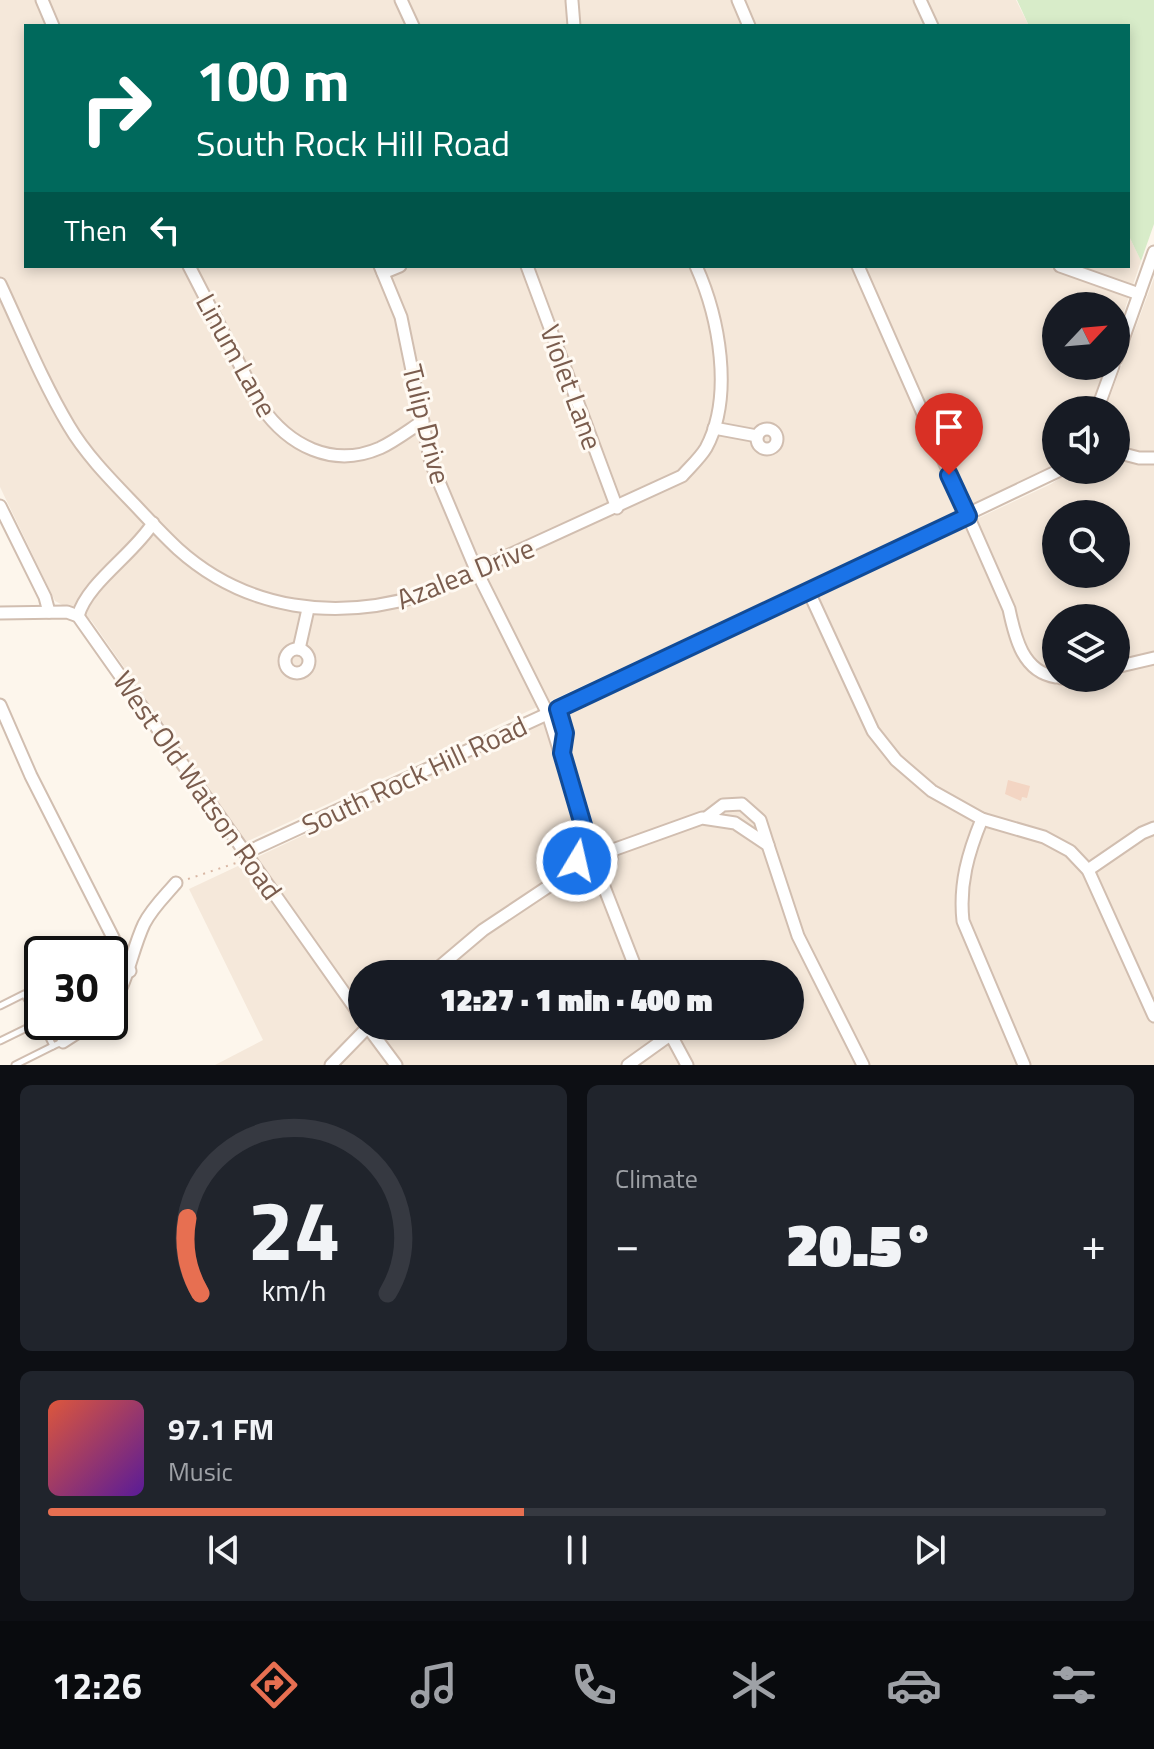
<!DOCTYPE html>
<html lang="en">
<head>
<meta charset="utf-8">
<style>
	:root { --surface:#171b24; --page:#20242c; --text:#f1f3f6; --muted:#9ea1a6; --line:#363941; --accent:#e76f51 }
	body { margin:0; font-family:"Titillium Web",sans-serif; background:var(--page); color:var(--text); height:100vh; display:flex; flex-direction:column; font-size:30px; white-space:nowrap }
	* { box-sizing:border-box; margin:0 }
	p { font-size:26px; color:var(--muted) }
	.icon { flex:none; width:44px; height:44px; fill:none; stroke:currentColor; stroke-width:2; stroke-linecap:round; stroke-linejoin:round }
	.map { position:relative; height:1065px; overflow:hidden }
	.side { display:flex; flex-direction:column; gap:20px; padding:20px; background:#0d0f14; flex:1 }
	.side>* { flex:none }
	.banner { position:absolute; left:24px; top:24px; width:1106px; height:244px; border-radius:0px; box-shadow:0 4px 12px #0003; background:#00695c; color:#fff; overflow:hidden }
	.needle { width:52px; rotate:64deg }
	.fabs { position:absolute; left:1042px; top:292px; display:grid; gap:16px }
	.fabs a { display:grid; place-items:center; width:88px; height:88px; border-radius:50%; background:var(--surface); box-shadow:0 4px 12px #0003; font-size:40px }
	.speed { position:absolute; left:24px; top:936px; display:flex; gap:16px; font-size:40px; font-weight:700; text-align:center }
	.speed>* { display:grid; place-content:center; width:104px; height:104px; border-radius:50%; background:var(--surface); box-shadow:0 4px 12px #0003; line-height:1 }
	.speed .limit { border:4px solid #111; border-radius:12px; background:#fff; color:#111 }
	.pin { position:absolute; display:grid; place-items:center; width:68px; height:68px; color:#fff; margin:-82px -34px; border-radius:50% 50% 50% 0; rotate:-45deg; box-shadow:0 0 8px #0007 }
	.pin .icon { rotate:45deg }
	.me { position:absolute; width:88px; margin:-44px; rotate:9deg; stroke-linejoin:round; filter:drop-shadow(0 0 6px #0008) }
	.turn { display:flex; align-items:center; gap:28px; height:168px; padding:0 40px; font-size:36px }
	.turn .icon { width:104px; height:104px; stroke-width:2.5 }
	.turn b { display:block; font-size:56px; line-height:68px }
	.then { display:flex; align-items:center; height:76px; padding:0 40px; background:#0003; gap:16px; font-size:30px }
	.big { font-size:60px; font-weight:800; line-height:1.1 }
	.side .card { flex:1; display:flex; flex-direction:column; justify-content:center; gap:12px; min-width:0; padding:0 28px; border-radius:12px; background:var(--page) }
	.side .dial { align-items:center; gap:0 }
	.dial svg { height:208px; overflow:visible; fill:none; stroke:var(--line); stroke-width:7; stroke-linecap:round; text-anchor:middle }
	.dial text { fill:var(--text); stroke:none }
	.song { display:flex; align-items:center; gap:24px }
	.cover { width:96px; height:96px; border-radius:12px; background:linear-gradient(135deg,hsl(10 70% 55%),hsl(270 70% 35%)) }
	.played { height:8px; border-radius:4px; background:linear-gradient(90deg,var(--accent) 45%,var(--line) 45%) }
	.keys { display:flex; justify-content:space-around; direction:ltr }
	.heat { display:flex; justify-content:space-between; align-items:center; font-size:44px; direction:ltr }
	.side .tiles { flex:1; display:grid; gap:20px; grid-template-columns:1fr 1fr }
	.card:last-child { grid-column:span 2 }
	.trip { position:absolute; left:348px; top:960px; width:456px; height:80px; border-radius:40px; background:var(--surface); box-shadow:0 4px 12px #0003; font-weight:800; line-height:80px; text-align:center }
	.dock { display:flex; height:128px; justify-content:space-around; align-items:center; background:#090b0e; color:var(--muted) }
	.dock .icon { width:56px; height:56px }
	.dock .selected { color:var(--accent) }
	.dock b { font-size:36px; color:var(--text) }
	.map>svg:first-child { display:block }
	.residential { fill:#f5e8da; fill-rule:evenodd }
	.green { fill:#d8ecc9 }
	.building { fill:#f3d5c3 }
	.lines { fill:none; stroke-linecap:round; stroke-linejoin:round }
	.service-casing { stroke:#d1beb0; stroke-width:9 }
	.minor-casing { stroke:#d1beb0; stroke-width:15 }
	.path { stroke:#d9b8a5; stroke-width:2; stroke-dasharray:2 6; stroke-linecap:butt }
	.service { stroke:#fff; stroke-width:5 }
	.minor { stroke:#fff; stroke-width:11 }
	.route-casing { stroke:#114b97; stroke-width:20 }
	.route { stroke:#1a73e8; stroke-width:14 }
	.labels { text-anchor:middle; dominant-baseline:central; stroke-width:6; stroke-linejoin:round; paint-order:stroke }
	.street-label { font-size:28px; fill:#7a5c4d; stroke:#fffaf3 }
</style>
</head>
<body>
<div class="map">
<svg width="1154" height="1065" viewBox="0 0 1154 1065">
	<rect width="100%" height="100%" fill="#fdf6ec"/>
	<g class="residential">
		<path d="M0,0H1016L1029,26H26V266H1128V234L1141,261L1116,335V306H1056V366H1105L1090,410H1056V464L1052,468L246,842L91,620L55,601L0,487Z"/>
		<path d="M1154,278V1065H215L263,1040L189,889L1051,484L1072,470H1116V410H1105ZM1056,514H1116V574H1056ZM1056,618H1116V678H1056ZM362,974H790V1026H362Z"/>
	</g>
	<path class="green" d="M1017,0H1154V224L1141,261L1128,234V26H1029Z"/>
	<path class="building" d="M1008,780L1030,786L1027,798L1022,797L1021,801L1005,794Z"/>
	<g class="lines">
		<g class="service-casing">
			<g id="service">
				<path d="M0,1006L24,994L41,1021"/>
				<path d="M0,1041L41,1021L53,1046L62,1042"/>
				<path d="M15,1065L53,1046"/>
			</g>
		</g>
		<g class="minor-casing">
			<g id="minor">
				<path d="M42,0L53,26"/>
				<path d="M401,0L413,26"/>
				<path d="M738,0L749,26"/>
				<path d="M920,0L932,26"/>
				<path d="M572,1L574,26"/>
				<path d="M189,266L261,406C288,445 332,469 380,448C395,441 409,430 423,421"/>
				<path d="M380,266L401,317L431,463L477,572L548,714L588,842"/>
				<path d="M527,266L617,508"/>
				<path d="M858,266L1009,609C1015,638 1023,672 1056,677"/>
				<path d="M1060,266L1139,294"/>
				<path d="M383,273L400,266"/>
				<path d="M0,284C22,331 42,381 69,426C86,455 112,481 135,505C149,520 163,535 178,549C247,611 336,621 422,595L682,476C690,467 700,458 706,448C734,396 719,317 696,266"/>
				<path d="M1116,359L1154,252"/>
				<path d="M1097,410L1113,366"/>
				<path d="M714,428L757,436"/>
				<circle cx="767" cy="439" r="10"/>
				<path d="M1116,452L1139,458H1154"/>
				<path d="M0,506L45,597L49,612"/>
				<path d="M808,590L873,731L896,760L932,791L982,819L1044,837L1070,851L1088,870L1154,1016"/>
				<path d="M0,613L67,612L78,616L362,1018"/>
				<path d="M78,616C87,583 134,554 153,523"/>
				<path d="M299,649L308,609"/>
				<circle cx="297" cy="661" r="12"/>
				<path d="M1116,667L1154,658"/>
				<path d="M1061,678H1076"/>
				<path d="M0,705L31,776L130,971"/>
				<path d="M558,709L565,733L562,753"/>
				<path d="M706,818L723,805L742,804L760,820L768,845"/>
				<path d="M982,819C968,853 959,884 963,921L1024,1065"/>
				<circle cx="594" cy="858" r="17"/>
				<path d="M610,851L702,818L735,823L768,845L798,936L863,1065"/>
				<path d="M245,853L558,709L1060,470"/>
				<path d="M1088,870L1142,833L1154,828"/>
				<path d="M599,874L638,974"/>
				<path d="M431,974L483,930L579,866"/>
				<path d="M110,1008C128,982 131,952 144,924C152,908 165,896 176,883"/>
				<path d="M367,1026L396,1065"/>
				<path d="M666,1026L687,1065"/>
				<path d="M63,1042L94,1022"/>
				<path d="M331,1065L369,1026"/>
				<path d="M628,1065L670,1035"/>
			</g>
		</g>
		<path class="path" d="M188,879L239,862"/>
		<use href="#service" class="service"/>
		<use href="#minor" class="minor"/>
	</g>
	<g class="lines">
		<g class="route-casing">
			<path id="route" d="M577,861L579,849L588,842L562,753L565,733L558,709L968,516L949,475"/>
		</g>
		<use href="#route" class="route"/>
	</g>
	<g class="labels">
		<g class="street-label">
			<text transform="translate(237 355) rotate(61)">Linum Lane</text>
			<text transform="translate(572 387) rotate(70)">Violet Lane</text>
			<text transform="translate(427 424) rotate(76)">Tulip Drive</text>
			<text transform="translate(465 573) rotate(-22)">Azalea Drive</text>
			<text transform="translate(414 775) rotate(-25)">South Rock Hill Road</text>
			<text transform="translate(198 785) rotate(55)">West Old Watson Road</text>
		</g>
	</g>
</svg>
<div class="fabs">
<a><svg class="needle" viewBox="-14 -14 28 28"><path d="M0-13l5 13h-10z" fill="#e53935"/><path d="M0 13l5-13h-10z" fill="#9ea1a6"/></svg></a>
<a><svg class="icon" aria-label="sound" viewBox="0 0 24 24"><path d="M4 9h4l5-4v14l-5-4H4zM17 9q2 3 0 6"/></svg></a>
<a><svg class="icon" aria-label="search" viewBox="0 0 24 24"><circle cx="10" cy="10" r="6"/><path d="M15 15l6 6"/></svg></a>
<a><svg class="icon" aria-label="layers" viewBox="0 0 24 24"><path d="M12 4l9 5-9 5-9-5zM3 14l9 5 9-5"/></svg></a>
</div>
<div class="speed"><div class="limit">30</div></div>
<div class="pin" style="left:949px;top:475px;background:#d93025"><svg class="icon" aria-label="arrive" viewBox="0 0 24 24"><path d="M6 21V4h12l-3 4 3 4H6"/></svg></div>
<svg class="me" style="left:577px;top:861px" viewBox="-20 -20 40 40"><circle r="17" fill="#1a73e8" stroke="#fff" stroke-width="3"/><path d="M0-11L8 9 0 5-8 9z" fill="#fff"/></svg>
<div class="trip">12:27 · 1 min · 400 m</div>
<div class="banner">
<div class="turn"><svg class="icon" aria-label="right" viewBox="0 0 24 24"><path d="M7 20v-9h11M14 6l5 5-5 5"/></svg><div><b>100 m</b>South Rock Hill Road</div></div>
<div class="then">Then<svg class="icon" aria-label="left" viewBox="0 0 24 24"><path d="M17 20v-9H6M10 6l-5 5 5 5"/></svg></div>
</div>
</div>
<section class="side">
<div class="tiles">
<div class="card dial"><svg viewBox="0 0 100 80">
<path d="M14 69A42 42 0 1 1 86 69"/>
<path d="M14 69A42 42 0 0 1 9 40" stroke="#e76f51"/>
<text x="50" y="56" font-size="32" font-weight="700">24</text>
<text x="50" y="72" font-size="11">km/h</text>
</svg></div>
<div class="card"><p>Climate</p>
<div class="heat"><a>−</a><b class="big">20.5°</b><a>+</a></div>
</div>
<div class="card">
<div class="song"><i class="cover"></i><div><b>97.1 FM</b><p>Music</p></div></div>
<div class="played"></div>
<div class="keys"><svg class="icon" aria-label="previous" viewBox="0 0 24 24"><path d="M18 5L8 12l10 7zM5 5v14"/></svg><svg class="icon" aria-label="pause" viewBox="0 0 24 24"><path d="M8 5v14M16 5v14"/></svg><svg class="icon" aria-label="next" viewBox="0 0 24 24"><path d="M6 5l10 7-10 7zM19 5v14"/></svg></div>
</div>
</div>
</section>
<nav class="dock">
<b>12:26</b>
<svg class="icon selected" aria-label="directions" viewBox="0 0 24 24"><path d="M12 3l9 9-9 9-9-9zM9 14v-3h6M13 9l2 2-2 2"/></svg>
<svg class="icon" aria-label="music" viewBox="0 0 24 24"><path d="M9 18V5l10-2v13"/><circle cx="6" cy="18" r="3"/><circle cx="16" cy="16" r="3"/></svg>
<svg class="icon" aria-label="phone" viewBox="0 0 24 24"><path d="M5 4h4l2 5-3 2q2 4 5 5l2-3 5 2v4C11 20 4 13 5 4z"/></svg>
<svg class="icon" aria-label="climate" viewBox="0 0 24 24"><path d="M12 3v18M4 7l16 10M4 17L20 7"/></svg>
<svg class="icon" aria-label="car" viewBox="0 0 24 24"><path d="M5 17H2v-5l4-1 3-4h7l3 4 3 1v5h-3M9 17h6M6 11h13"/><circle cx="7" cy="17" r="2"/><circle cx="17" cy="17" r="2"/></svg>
<svg class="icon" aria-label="filters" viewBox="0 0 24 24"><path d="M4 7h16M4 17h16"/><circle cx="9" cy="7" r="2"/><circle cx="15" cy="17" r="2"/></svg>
</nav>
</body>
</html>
